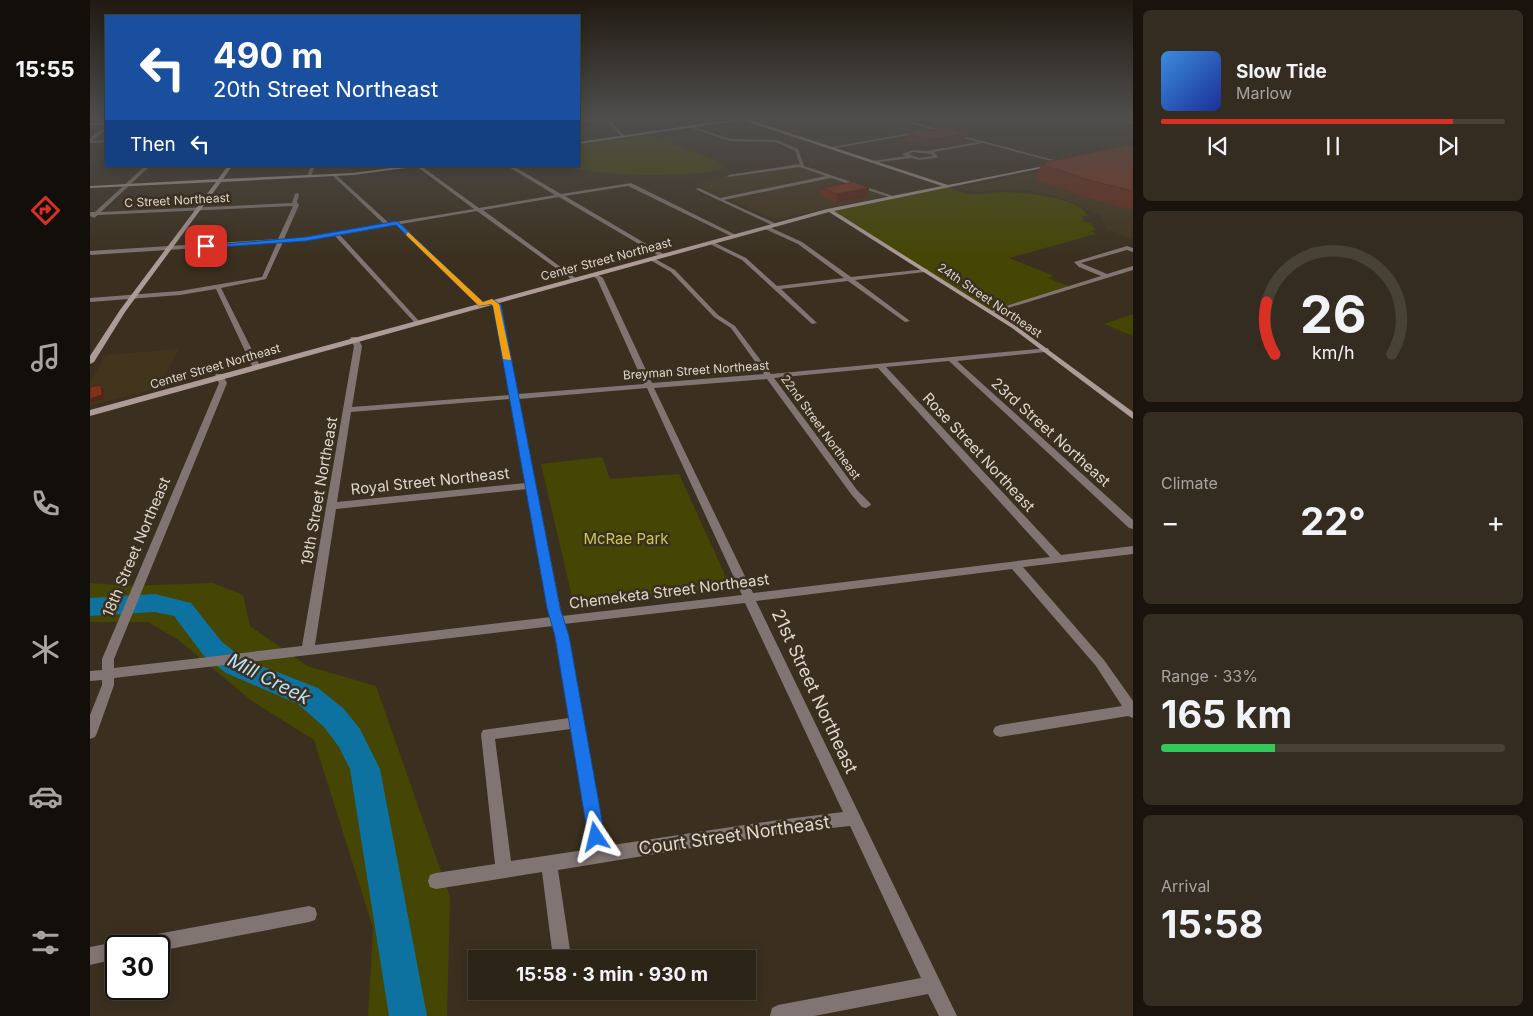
<!DOCTYPE html>
<html lang="en">
<head>
<meta charset="utf-8">
<style>
	:root { --surface:#2c2417; --page:#342c20; --text:#f1f3f6; --muted:#a6a4a1; --line:#484136; --accent:#d93025 }
	body { margin:0; font-family:Inter,sans-serif; background:var(--page); color:var(--text); height:100vh; display:flex; flex-direction:column; font-size:19px; white-space:nowrap }
	* { box-sizing:border-box; margin:0 }
	p { font-size:16px; color:var(--muted) }
	.icon { flex:none; width:28px; height:28px; fill:none; stroke:currentColor; stroke-width:2; stroke-linecap:round; stroke-linejoin:round }
	.map { position:relative; flex:1; overflow:hidden }
	.details { display:flex; flex-direction:column; gap:10px; padding:10px; background:#18140d; width:400px }
	.details>* { flex:none }
	.top-card { position:absolute; left:15px; top:15px; width:475px; height:152px; border-radius:0px; box-shadow:0 2px 12px #0003,0 0 0 1px var(--line); background:#1a4fa0; color:#fff; overflow:hidden }
	.speed { position:absolute; left:15px; top:935px; display:flex; gap:10px; font-size:25px; font-weight:700; text-align:center }
	.speed>* { display:grid; place-content:center; width:65px; height:65px; border-radius:50%; background:var(--surface); box-shadow:0 2px 12px #0003,0 0 0 1px var(--line); line-height:1 }
	.speed .limit { border:2px solid #111; border-radius:8px; background:#fff; color:#111 }
	.pin { position:absolute; display:grid; place-items:center; width:42px; height:42px; color:#fff; margin:-21px; border-radius:10px; box-shadow:0 2px 8px #0006 }
	.me { position:absolute; width:55px; margin:-28px; rotate:350deg; stroke-linejoin:round; filter:drop-shadow(0 0 4px #0008) }
	.turn { display:flex; align-items:center; gap:18px; height:105px; padding:0 25px; font-size:22px }
	.turn .icon { width:65px; height:65px; stroke-width:2.5 }
	.turn b { display:block; font-size:35px; line-height:42px }
	.then { display:flex; align-items:center; height:48px; padding:0 25px; background:#0003; gap:10px; font-size:19px }
	.big { font-size:38px; font-weight:700; line-height:1.1 }
	.details .widget { flex:1; display:flex; flex-direction:column; justify-content:center; gap:8px; min-width:0; padding:0 18px; border-radius:8px; background:var(--page) }
	.details .dial { align-items:center; gap:0 }
	.dial svg { height:130px; overflow:visible; fill:none; stroke:var(--line); stroke-width:7; stroke-linecap:round; text-anchor:middle }
	.dial text { fill:var(--text); stroke:none }
	.song { display:flex; align-items:center; gap:15px }
	.cover { width:60px; height:60px; border-radius:8px; background:linear-gradient(135deg,hsl(210 70% 55%),hsl(230 70% 35%)) }
	.played { height:5px; border-radius:2px; background:linear-gradient(90deg,var(--accent) 85%,var(--line) 85%) }
	.keys { display:flex; justify-content:space-around; direction:ltr }
	.heat { display:flex; justify-content:space-between; align-items:center; font-size:28px; direction:ltr }
	.charge { height:8px; border-radius:4px; background:linear-gradient(90deg,#34c759 33%,var(--line) 0) }
	.trip { position:absolute; left:378px; top:950px; width:288px; height:50px; border-radius:0px; background:var(--surface); box-shadow:0 2px 12px #0003,0 0 0 1px var(--line); font-weight:700; line-height:50px; text-align:center }
	main { display:flex; flex:1; min-height:0 }
	.dock { display:flex; flex-direction:column; width:90px; justify-content:space-around; align-items:center; background:#120e09; color:var(--muted) }
	.dock .icon { width:35px; height:35px }
	.dock .on { color:var(--accent) }
	.dock b { font-size:22px; color:var(--text) }
	.map>svg:first-child { display:block }
	.built { fill:#43351d }
	.green { fill:#454603 }
	.lines { fill:none; stroke-linecap:round; stroke-linejoin:round }
	.river { fill:#0e72a1; fill-rule:evenodd }
	.street { fill:#817573; fill-rule:evenodd }
	.secondary { fill:#ad9b98; fill-rule:evenodd }
	.wall { fill:#6c2b17 }
	.shaded-wall { fill:#582313 }
	.building { fill:#7d321b; stroke:#582313 }
	.route { fill:#1a73e8; stroke:#114b97 }
	.slow { fill:#f59e0b }
	.labels { text-anchor:middle; dominant-baseline:central; stroke-width:5; stroke-linejoin:round; paint-order:stroke }
	.far-street-label { font-size:12px; fill:#dfd8ce; stroke:#3b301f }
	.street-label { font-size:15px; fill:#dfd8ce; stroke:#3b301f }
	.park-label { font-size:15px; fill:#c7ca54; stroke:#3b301f }
	.near-street-label { font-size:18px; fill:#dfd8ce; stroke:#3b301f }
	.near-water-label { font-size:19px; font-style:italic; fill:#b8e1fb; stroke:#3b301f }
</style>
</head>
<body>
<main>
<nav class="dock">
<b>15:55</b>
<svg class="icon on" aria-label="directions" viewBox="0 0 24 24"><path d="M12 3l9 9-9 9-9-9zM9 14v-3h6M13 9l2 2-2 2"/></svg>
<svg class="icon" aria-label="music" viewBox="0 0 24 24"><path d="M9 18V5l10-2v13"/><circle cx="6" cy="18" r="3"/><circle cx="16" cy="16" r="3"/></svg>
<svg class="icon" aria-label="phone" viewBox="0 0 24 24"><path d="M5 4h4l2 5-3 2q2 4 5 5l2-3 5 2v4C11 20 4 13 5 4z"/></svg>
<svg class="icon" aria-label="climate" viewBox="0 0 24 24"><path d="M12 3v18M4 7l16 10M4 17L20 7"/></svg>
<svg class="icon" aria-label="car" viewBox="0 0 24 24"><path d="M5 17H2v-5l4-1 3-4h7l3 4 3 1v5h-3M9 17h6M6 11h13"/><circle cx="7" cy="17" r="2"/><circle cx="17" cy="17" r="2"/></svg>
<svg class="icon" aria-label="filters" viewBox="0 0 24 24"><path d="M4 7h16M4 17h16"/><circle cx="9" cy="7" r="2"/><circle cx="15" cy="17" r="2"/></svg>
</nav>
<div class="map">
<svg width="1043" height="1016" viewBox="0 0 1043 1016">
	<rect width="100%" height="100%" fill="#3b301f"/>
	<g class="built">
		<path d="M1043,152V239L1017,229L1010,215L974,199L936,190L911,189L888,192L868,188Z"/>
		<path d="M708,165L801,194L686,220L606,185L625,177Z"/>
		<path d="M89,349L68,388L0,405V383L16,355Z"/>
	</g>
	<g class="green">
		<path d="M561,135L629,162L635,167C620,177 536,176 516,173C501,171 485,169 470,166H489V145Z"/>
		<path d="M857,186C864,190 871,193 879,194C890,195 900,193 910,192C931,192 987,196 998,216H992L994,222L1000,223L1005,230L1000,231L1006,234L919,258L964,276L958,278L981,287L900,312L739,210Z"/>
		<path d="M1043,314V336L1014,324Z"/>
		<path d="M512,457L520,479L589,474L640,586L484,605L451,464Z"/>
		<path d="M0,583L38,586L123,583L153,595L160,626L217,666L286,686L360,897L357,1016H278L283,928L224,740L162,701L86,638L57,622H0Z"/>
	</g>
	<g class="lines">
		<path class="river" d="M65,594L101,603L132,642L154,659L228,688L254,709L270,729L290,769L337,1016H299L260,769L249,747L234,727L208,704L136,673L114,656L84,616L65,612L0,616V598Z"/>
		<g class="street">
			<path d="M515,118L519,119L557,118L521,121L535,137L533,138L517,121L489,122V120Z"/>
			<path d="M801,118H807L975,163L973,164L893,143L844,152L848,157L846,158L829,160L821,158L781,163L783,161L816,156L812,154L823,150L837,151L888,142ZM823,152L841,154L843,156L829,158L818,154Z"/>
			<rect x="0" y="123" width="16" height="2"/>
			<path d="M602,126L640,139L687,140L708,149L714,166L806,197L802,198L741,178L634,200L689,225L684,226L605,189L609,188L630,198L736,176L710,167L637,177L639,175L710,164L705,151L686,142L640,141L602,128Z"/>
			<path d="M15,127H16V130L2,141L16,140V142L0,143V138Z"/>
			<path d="M830,131L831,133L740,149L738,148Z"/>
			<path d="M55,166H60L11,212L202,203L205,194L207,193L209,194L207,202L209,205L194,239L216,237L294,224L243,176L245,174L299,223L384,209L326,166H331L389,208L465,195L417,166H423L471,194L541,183L648,236L643,237L538,186L475,196L575,255V257H571L469,197L393,210L487,279V281L485,282L387,211L311,224L393,304V306L391,307L306,225L250,235L329,321L330,322L327,324L325,323L245,236L216,241L193,242L176,279L131,288L170,366L166,368L162,366L126,289L90,295L0,302V298L90,291L172,277L187,243L0,255V251L188,239L203,206L8,215L4,218L0,216V212H5Z"/>
			<path d="M221,166H225L221,176L219,177L217,176Z"/>
			<path d="M677,226L712,242L761,277L837,269L838,270L835,272L765,280L820,321L815,322L758,281L691,289L727,323L722,324L652,260L618,243L623,242L656,258L687,286L754,278L708,244L675,229V227Z"/>
			<path d="M1037,246L1043,248V252L1037,250L991,263L1017,274L1043,266V270L902,313L897,312L1011,276L989,267L984,262Z"/>
			<path d="M562,257L585,270L628,315L645,326L681,374L958,348L959,350L955,352L867,361L1043,520V529L1039,528L859,361L796,367L971,555L1043,546V554L933,567L1014,660L1043,701V718L1038,716L910,737L905,735L903,731L905,727L910,725L1032,706L1006,666L922,569L666,601L867,1016H849L838,994L724,1016H680L682,1008L688,1005L831,978L760,826L688,834L468,870L480,950L477,956L471,959L465,956L462,950L452,872L346,889L340,887L338,881L340,875L346,873L405,864L391,734L393,730L479,718L463,626L24,678V685L7,733L5,737L0,739V715L12,685V680L0,681V671L12,670V659L129,383L125,376L126,374H132L137,383L24,659V668L212,646L264,346L260,339L261,337H267L272,346L262,407L420,395L405,308L399,302L402,300L411,307L428,394L554,384L507,279L502,275L505,273L513,278L562,383L674,374L641,328L624,317L581,272L560,260L559,259ZM788,368L960,557L663,593L564,388L677,379L761,494L772,507L776,508L781,505L780,503L767,490L684,378ZM557,388L652,595L472,616L429,399ZM421,399L436,483L247,502L261,412ZM437,489L461,617L225,645L246,509ZM655,603L753,812L688,820L516,846L474,624ZM481,729L501,849L421,861L405,739Z"/>
			<path d="M219,906L225,908L227,914L225,920L219,922L69,951V946H42L45,940L51,937Z"/>
			<path d="M26,942L33,946H26V959L0,965V947Z"/>
		</g>
		<g class="secondary">
			<path d="M652,118H660L657,119L858,185L964,164L962,166L744,211L926,326L1043,412V419L922,328L739,212L0,416V410L737,209L852,186L652,120L489,144V142Z"/>
			<path d="M1018,118L1043,122V124L1020,119Z"/>
			<path d="M138,166H142L133,179L263,173L316,166H331L263,175L131,182L35,312L4,362L0,364V356L30,310L126,182L0,188V186L128,179Z"/>
		</g>
	</g>
	<g class="wall">
		<path d="M819,134L874,141L838,147L817,141Z"/>
		<path d="M1043,144V210L980,193V191L946,181L947,179L946,178L951,163Z"/>
		<path d="M731,188H779L777,197L746,203L730,196Z"/>
	</g>
	<g class="shaded-wall">
		<path d="M876,133L874,141L838,147L840,140Z"/>
		<path d="M779,188L777,197L746,203L747,194Z"/>
		<path d="M11,385L13,389L14,399L0,403V399Z"/>
	</g>
	<g class="building">
		<path d="M854,128L876,133L840,140L819,134Z"/>
		<path d="M1043,144V191L986,177L989,176L952,165L956,164L951,163Z"/>
		<path d="M763,182L779,188L747,194L731,188Z"/>
		<path d="M11,385L12,395L0,399V387Z"/>
	</g>
	<linearGradient id="sky" x2="0" y2="1"><stop stop-color="#201a11"/><stop offset="0.45" stop-color="#4f4e4d"/><stop offset="1" stop-color="#4f4e4d" stop-opacity="0"/></linearGradient>
	<rect width="1043" height="260" fill="url(#sky)"/>
	<path class="route" d="M307,221L393,302L402,299L411,305L470,608L479,636L515,837L513,843L506,845L500,843L498,837L465,636L457,608L403,306L401,304L389,306L306,225L216,241L116,248L113,246L216,237Z"/>
	<path class="slow" d="M318,232L393,302L402,299L409,304L421,360L413,359L403,306L401,304L389,306L316,235Z"/>
	<g class="labels">
		<g class="far-street-label">
			<text transform="translate(87 200) rotate(-3)">C Street Northeast</text>
			<text transform="translate(516 259) rotate(-15)">Center Street Northeast</text>
			<text transform="translate(900 300) rotate(34)">24th Street Northeast</text>
			<text transform="translate(125 366) rotate(-16)">Center Street Northeast</text>
			<text transform="translate(606 370) rotate(-4)">Breyman Street Northeast</text>
			<text transform="translate(731 427) rotate(54)">22nd Street Northeast</text>
		</g>
		<g class="street-label">
			<text transform="translate(961 432) rotate(42)">23rd Street Northeast</text>
			<text transform="translate(889 452) rotate(47)">Rose Street Northeast</text>
			<text transform="translate(340 481) rotate(-6)">Royal Street Northeast</text>
			<text transform="translate(229 491) rotate(-80)">19th Street Northeast</text>
			<text transform="translate(46 547) rotate(-67)">18th Street Northeast</text>
			<text transform="translate(579 591) rotate(-7)">Chemeketa Street Northeast</text>
		</g>
		<g class="park-label">
			<text x="536" y="538">McRae Park</text>
		</g>
		<g class="near-street-label">
			<text transform="translate(725 691) rotate(65)">21st Street Northeast</text>
			<text transform="translate(644 835) rotate(-8)">Court Street Northeast</text>
		</g>
		<g class="near-water-label">
			<text transform="translate(179 679) rotate(27)">Mill Creek</text>
		</g>
	</g>
</svg>
<div class="speed"><div class="limit">30</div></div>
<div class="pin" style="left:116px;top:246px;background:#d93025"><svg class="icon" aria-label="arrive" viewBox="0 0 24 24"><path d="M6 21V4h12l-3 4 3 4H6"/></svg></div>
<svg class="me" style="left:506px;top:837px" viewBox="-20 -20 40 40"><path d="M0-17L14 15 0 8-14 15z" fill="#1a73e8" stroke="#fff" stroke-width="4"/></svg>
<div class="trip">15:58 · 3 min · 930 m</div>
<div class="top-card">
<div class="turn"><svg class="icon" aria-label="left" viewBox="0 0 24 24"><path d="M17 20v-9H6M10 6l-5 5 5 5"/></svg><div><b>490 m</b>20th Street Northeast</div></div>
<div class="then">Then<svg class="icon" aria-label="left" viewBox="0 0 24 24"><path d="M17 20v-9H6M10 6l-5 5 5 5"/></svg></div>
</div>
</div>
<section class="details">
<div class="widget">
<div class="song"><i class="cover"></i><div><b>Slow Tide</b><p>Marlow</p></div></div>
<div class="played"></div>
<div class="keys"><svg class="icon" aria-label="previous" viewBox="0 0 24 24"><path d="M18 5L8 12l10 7zM5 5v14"/></svg><svg class="icon" aria-label="pause" viewBox="0 0 24 24"><path d="M8 5v14M16 5v14"/></svg><svg class="icon" aria-label="next" viewBox="0 0 24 24"><path d="M6 5l10 7-10 7zM19 5v14"/></svg></div>
</div>
<div class="widget dial"><svg viewBox="0 0 100 80">
<path d="M14 69A42 42 0 1 1 86 69"/>
<path d="M14 69A42 42 0 0 1 9 37" stroke="#d93025"/>
<text x="50" y="56" font-size="32" font-weight="700">26</text>
<text x="50" y="72" font-size="11">km/h</text>
</svg></div>
<div class="widget"><p>Climate</p>
<div class="heat"><a>−</a><b class="big">22°</b><a>+</a></div>
</div>
<div class="widget"><p>Range · 33%</p><b class="big">165 km</b><div class="charge"></div></div>
<div class="widget"><p>Arrival</p><b class="big">15:58</b></div>
</section>
</main>
</body>
</html>
